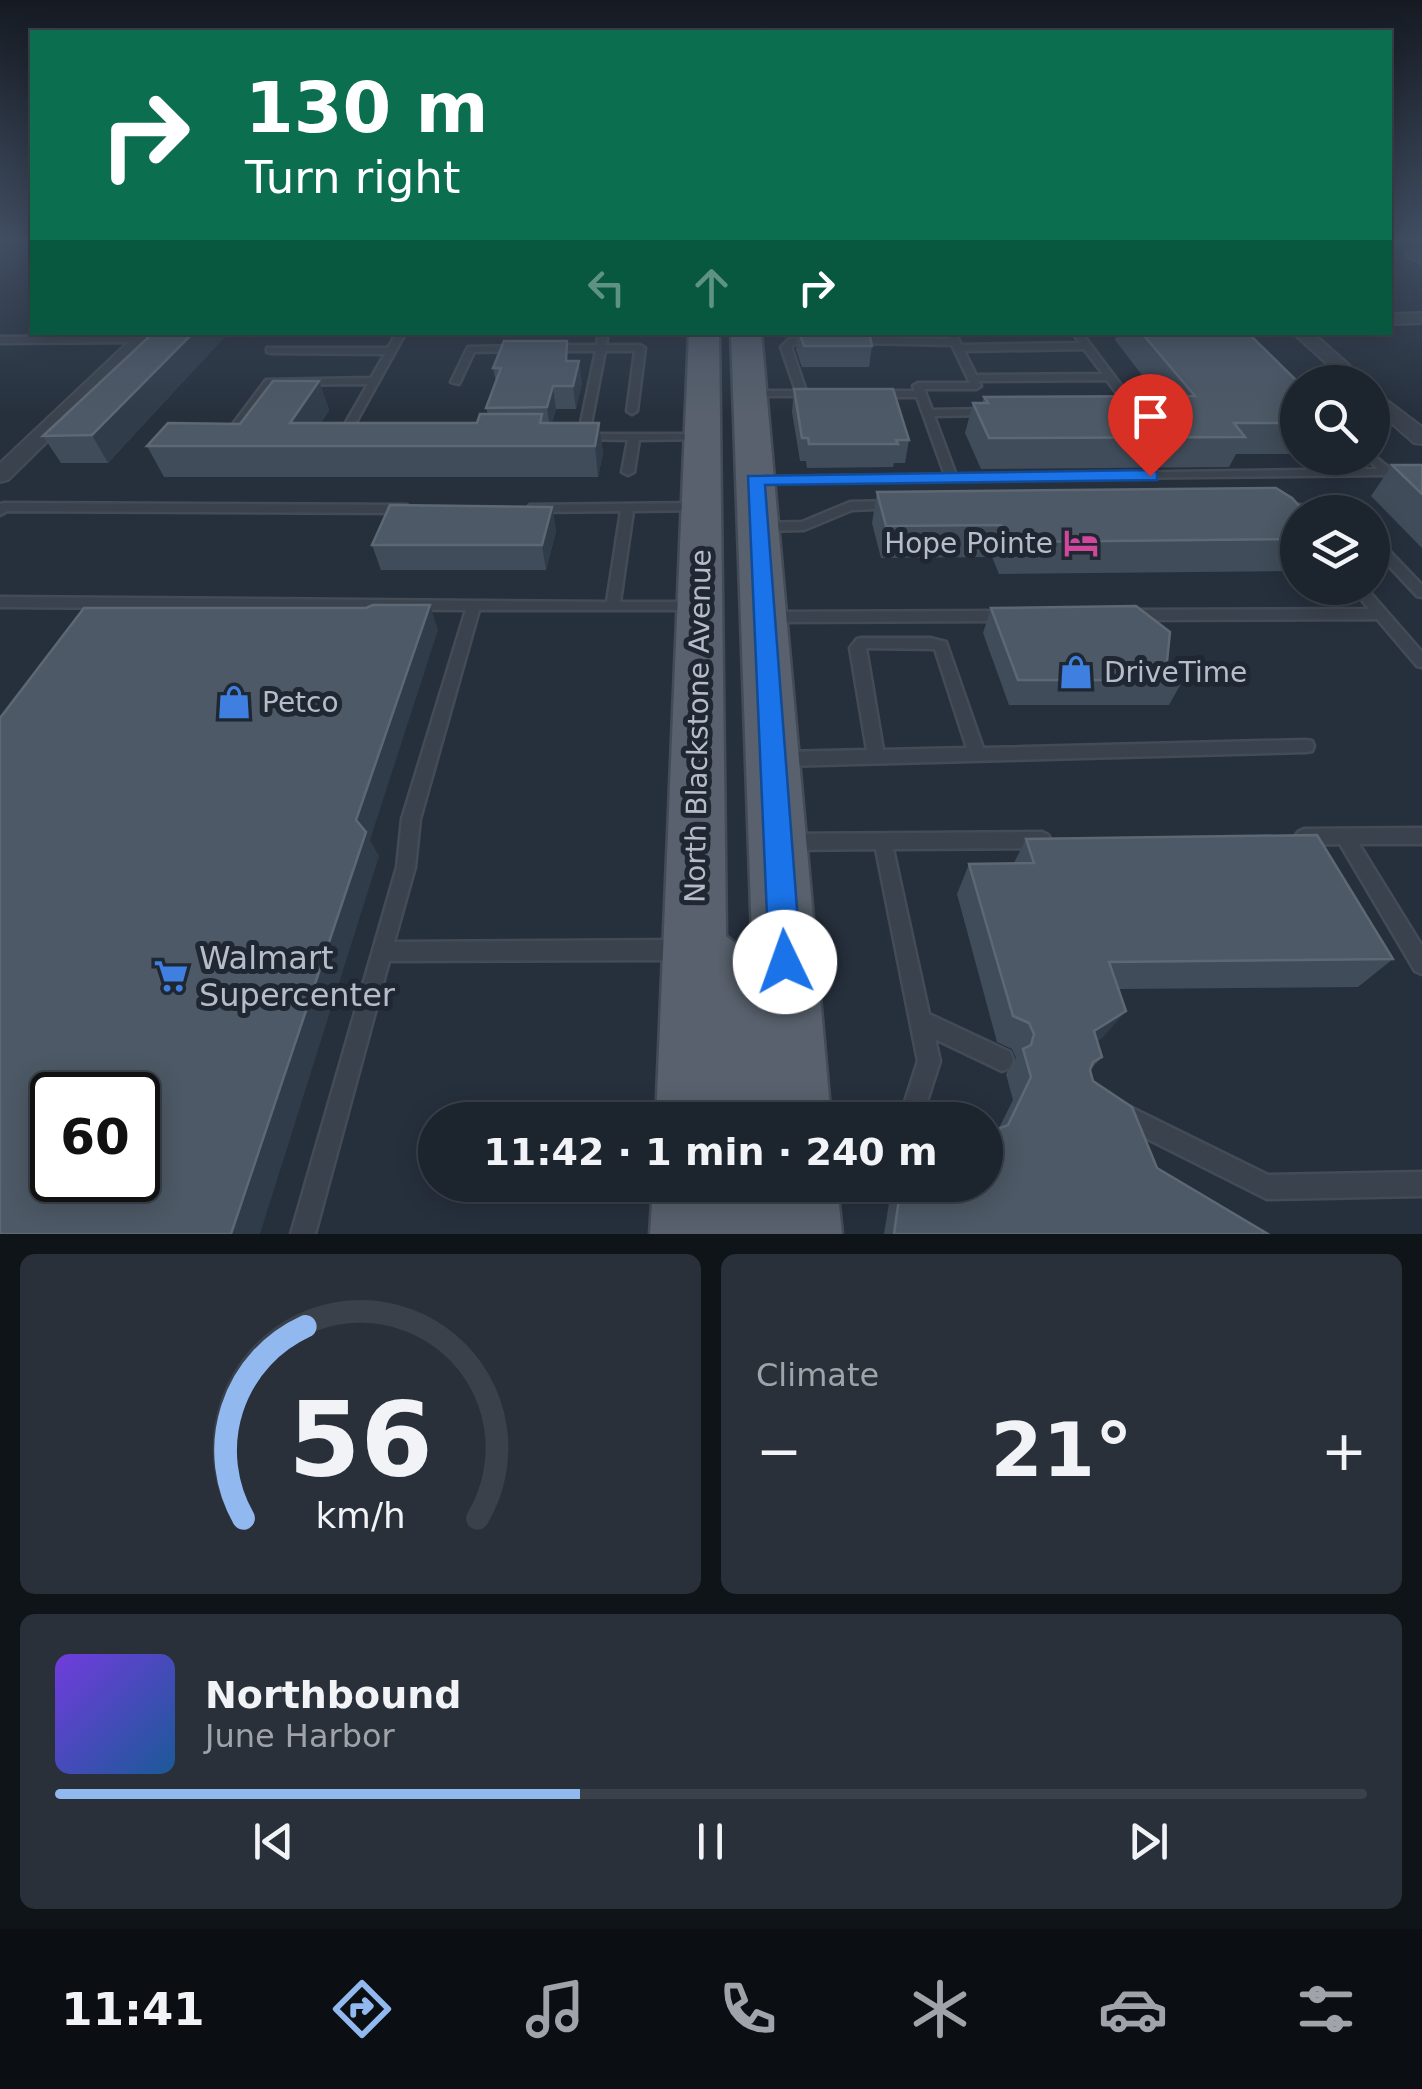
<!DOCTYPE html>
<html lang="en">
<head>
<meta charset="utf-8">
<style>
	:root { --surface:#1c242e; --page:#29303a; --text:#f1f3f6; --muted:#a0a4aa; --line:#3a414a; --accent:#92b8f0 }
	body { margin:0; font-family:"DejaVu Sans",sans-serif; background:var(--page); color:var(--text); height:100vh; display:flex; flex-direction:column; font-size:38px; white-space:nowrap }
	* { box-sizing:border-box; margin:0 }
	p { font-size:32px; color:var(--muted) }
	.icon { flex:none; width:55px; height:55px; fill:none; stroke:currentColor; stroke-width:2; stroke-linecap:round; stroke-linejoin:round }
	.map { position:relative; height:1234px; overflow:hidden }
	.panel { display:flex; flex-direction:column; gap:20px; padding:20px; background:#0f1419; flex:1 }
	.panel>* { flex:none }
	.banner { position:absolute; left:30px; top:30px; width:1362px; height:305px; border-radius:0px; box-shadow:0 5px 25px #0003,0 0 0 2px var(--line); background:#0b6e4f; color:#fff; overflow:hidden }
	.controls { position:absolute; left:1280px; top:365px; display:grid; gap:20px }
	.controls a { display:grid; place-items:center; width:110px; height:110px; border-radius:50%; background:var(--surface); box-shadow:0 5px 25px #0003,0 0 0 2px var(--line); font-size:50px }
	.speed { position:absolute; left:30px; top:1072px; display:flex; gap:20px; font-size:50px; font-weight:700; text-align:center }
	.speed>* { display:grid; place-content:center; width:130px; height:130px; border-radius:50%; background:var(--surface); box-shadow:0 5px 25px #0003,0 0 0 2px var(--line); line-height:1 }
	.speed .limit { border:5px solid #111; border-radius:15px; background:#fff; color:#111 }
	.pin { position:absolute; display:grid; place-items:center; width:85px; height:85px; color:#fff; margin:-102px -42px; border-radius:50% 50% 50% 0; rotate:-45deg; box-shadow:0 0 10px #0007 }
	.pin .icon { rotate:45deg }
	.me { position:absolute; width:110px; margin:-55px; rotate:357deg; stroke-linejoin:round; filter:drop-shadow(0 0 8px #0008) }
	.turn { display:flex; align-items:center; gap:35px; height:210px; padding:0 50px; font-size:45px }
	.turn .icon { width:130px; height:130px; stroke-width:2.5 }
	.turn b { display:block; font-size:70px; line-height:85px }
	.lanes { display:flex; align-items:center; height:95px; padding:0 50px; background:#0003; justify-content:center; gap:50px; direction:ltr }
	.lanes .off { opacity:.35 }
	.big { font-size:75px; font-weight:800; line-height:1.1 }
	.panel .tile { flex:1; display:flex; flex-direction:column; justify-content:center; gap:15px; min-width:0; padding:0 35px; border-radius:15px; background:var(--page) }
	.panel .dial { align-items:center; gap:0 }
	.dial svg { height:260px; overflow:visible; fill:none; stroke:var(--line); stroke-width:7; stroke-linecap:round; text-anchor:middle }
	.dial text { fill:var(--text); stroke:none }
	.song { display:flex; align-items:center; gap:30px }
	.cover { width:120px; height:120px; border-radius:15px; background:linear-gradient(135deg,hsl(260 70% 55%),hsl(210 70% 35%)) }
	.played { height:10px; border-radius:5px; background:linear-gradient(90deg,var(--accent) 40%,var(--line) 40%) }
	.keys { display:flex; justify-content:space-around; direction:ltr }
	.heat { display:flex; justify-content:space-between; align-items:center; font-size:55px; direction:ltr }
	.panel .tiles { flex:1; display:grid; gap:20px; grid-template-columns:1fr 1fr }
	.tile:last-child { grid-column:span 2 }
	.trip { position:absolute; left:418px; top:1102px; width:585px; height:100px; border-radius:50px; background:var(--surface); box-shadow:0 5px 25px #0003,0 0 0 2px var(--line); font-weight:800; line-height:100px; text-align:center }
	.menu { display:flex; height:160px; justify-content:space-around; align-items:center; background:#0b0e12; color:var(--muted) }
	.menu .icon { width:70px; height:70px }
	.menu .selected { color:var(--accent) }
	.menu b { font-size:45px; color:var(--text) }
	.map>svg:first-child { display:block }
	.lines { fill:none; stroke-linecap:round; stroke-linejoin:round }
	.lane-casing { stroke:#434b56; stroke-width:5 }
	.street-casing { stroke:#434b56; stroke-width:4 }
	.primary-casing { stroke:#434b56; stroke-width:5 }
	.lane { fill:#3a424d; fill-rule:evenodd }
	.street { fill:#3a424d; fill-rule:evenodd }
	.primary { fill:#58616d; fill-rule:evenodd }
	.wall { fill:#414c5a }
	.shaded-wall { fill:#313c4a }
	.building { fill:#4d5966; stroke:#5e6875; stroke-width:2.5; fill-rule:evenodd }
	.route { fill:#1a73e8; stroke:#114b97; stroke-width:2.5 }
	.labels { text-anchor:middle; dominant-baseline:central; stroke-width:10; stroke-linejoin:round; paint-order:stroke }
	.poi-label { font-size:28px; fill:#b6bdc8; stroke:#1f2732; text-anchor:start }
	.street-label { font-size:28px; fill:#b6bdc8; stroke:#1f2732 }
	.near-poi-label { font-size:32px; fill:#b6bdc8; stroke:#1f2732; text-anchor:start }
</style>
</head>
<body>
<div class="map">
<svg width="1422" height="1234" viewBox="0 0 1422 1234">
	<rect width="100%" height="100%" fill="#26303d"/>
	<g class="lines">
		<g class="lane-casing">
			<g id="lane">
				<path d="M1411,252H1422V256H1420L1422,263L1408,256V252Z"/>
				<path d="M397,332H406L355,424L366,434V438H358L345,424L368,384L272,385L233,438H225L224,436L266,380L371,378L385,354L270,353L267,352V348H388Z"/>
				<path d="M599,332H608L606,345H640L645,348L637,411L632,414L627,411L635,351H605L589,434H701L705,435V439L639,440L634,472L628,475L622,472L628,440L579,439L578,437L596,351H549L544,348L549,345H597Z"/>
				<path d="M946,332H955L961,345L1080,343L1072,332H1081L1138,408L1137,410H1129L1107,380L978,381L981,386L976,389H924L932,410L987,409L992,412L987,415L934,416L956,475L1378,469L1367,458H1372V454L1394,472L1388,475L754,482L752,480L758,477L945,475L917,397H878L873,394L878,391H915L913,386L918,383H970L952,345L856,343L851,340L856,337L949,339ZM1084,349L1103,374L976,375L964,351Z"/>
				<path d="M0,337L143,336L148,339L143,342L0,343Z"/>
				<path d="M814,337L817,338V342L795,344L791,347L807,394L806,396H746L745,394L750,391H796L781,347L789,339Z"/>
				<path d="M518,346L521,347V351L474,352L459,384L451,382L468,347Z"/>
				<path d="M893,501L897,502L899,505L897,508L852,510L804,530L759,531L753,527L759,523L802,522L850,502Z"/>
				<path d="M4,503L407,505L413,509L407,513L7,511L0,515V504Z"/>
				<path d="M697,503L701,504L703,507L701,510L633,511L620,602H694L701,607L699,610H479L420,819L415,867L394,942L680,940L687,943L690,950L687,957L680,960L389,961L315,1234H291L397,867L402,819L466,610L0,607V597L607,602L621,511L534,512L530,511L528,508L530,505Z"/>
				<path d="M1284,504L1342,508L1348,512L1280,511L1278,508L1280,505Z"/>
				<path d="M1372,536L1376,537L1422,585V597L1417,596L1372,548Z"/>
				<path d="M1352,588H1366L1422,652V667L1417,666L1377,619L1129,620L1122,615L1129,610L1369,609Z"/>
				<path d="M1008,611L1015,616L1008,621L769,622L762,617L769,612Z"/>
				<path d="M862,638H930L946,642L983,748L1306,740L1312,741L1314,746L1312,751L1306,752L783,766L777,764L775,759L777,754L783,752L867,750L850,648L857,639ZM866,648L935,649L967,748L883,750Z"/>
				<path d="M1422,828V844H1359L1422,946V974L1415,971L1340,844L1304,845L1298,842L1295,837L1298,832L1304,829Z"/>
				<path d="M1042,832L1048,835L1051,840L1048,845L1042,848L893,849L929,1014L1010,1052L1013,1060L1010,1068L1002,1071L935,1039L940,1061L921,1120H899L918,1061L876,849L790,850L784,848L781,842L784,836L790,834Z"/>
				<path d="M1124,1104L1268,1175L1422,1172V1196L1267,1199L1116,1123L1113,1115L1116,1107Z"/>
			</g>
		</g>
		<g class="street-casing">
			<g id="street">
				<path d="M1422,313V323L1390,324V314Z"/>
				<path d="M139,332H159L8,480L0,482V463Z"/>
				<path d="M1292,332H1312L1368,382H1347Z"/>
				<path d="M1372,389L1422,427V444L1414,443L1372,406Z"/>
			</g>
		</g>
		<g class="primary-casing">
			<g id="primary">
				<path d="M689,332H719L726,936L746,952L753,965L731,332H761L831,1120H656Z"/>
				<path d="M653,1185H837L842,1234H650Z"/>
			</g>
		</g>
		<use href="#lane" class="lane"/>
		<use href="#street" class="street"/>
		<use href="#primary" class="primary"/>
	</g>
	<g class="wall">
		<path d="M154,332H229L108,463H61L43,436Z"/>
		<path d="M798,332H869L872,346L869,367H802L796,350Z"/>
		<path d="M1118,332H1247L1298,382V454H1236L1229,467L981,469L965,433L973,403H982L984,397L1158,396L1115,340Z"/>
		<path d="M569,361L582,383L576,409H556L552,423H599L603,453L598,477H164L147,446L240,424L319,381L329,410L321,423H477L488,414L486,408L496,382L493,368Z"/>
		<path d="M794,389L909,440L905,463H894L893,467L807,468L806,461H800L792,412Z"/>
		<path d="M1392,465H1422V548L1371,496Z"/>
		<path d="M877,492L1298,512V571L999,574L992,557L881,558L872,523Z"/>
		<path d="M552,507L556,531L546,570H381L372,545Z"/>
		<path d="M991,608L1167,661L1183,680L1169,705H1009L983,633Z"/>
		<path d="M1026,839L1393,959L1358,987L1118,989L1103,1037L1097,1041L1102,1057L1090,1070L1093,1081L1157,1168L1268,1234H884L889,1203L901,1185L999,1128L1013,1100L1006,1074L1016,1058L1012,1049L997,1042L957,894L969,864L1014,863Z"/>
	</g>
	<g class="shaded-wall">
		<path d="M194,332H229L108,463L92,435Z"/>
		<path d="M579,361L582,383L576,409L573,386Z"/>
		<path d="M319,381L329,410L306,446L290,423Z"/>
		<path d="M553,386L556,409L550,430L547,407Z"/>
		<path d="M599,423L603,453L598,477L595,446Z"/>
		<path d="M552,507L556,531L546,570L542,545Z"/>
		<path d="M430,605L438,630L370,840L379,856L260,1234H231L356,820Z"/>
		<path d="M1126,1011L1103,1037L1073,1056L1094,1031Z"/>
	</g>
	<g class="building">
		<path d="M154,332H194L92,435L43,436Z"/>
		<path d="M799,332H869L872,346H804Z"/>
		<path d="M1141,332H1247L1298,382V423H1234L1245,437L989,438L973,403H988L984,397L1195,396Z"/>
		<path d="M504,341H567L566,361H579L573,386H553L547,407L486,408L501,368H493Z"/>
		<path d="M273,381H319L290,423H477L480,414H542L540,423H599L595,446H147L168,423L240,424Z"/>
		<path d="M794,389H893L909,440H896L898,444H809L808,438H802Z"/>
		<path d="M1392,465H1422V494Z"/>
		<path d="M1276,488L1292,498L1305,512H1298V539L1009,542L1001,525L886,526L877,492Z"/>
		<path d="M390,505L552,507L542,545H372Z"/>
		<path d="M373,605H430L356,820L366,832L231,1234H0V718L84,608H366ZM52,1095H138V1180H52Z"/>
		<path d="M1136,606L1170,632L1167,661L1183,680H1018L991,608Z"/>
		<path d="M1317,835L1393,959L1109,962L1126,1011L1094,1031L1102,1057L1093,1062L1090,1070L1093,1081L1132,1107L1157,1168L1268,1234H894L901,1185H985V1134L1008,1125L1031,1077L1023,1049L1031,1045L1034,1034L1029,1023L1013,1016L969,864L1034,863L1026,839Z"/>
	</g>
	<linearGradient id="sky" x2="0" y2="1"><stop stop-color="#151a22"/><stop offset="0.58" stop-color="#414e62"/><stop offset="1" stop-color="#414e62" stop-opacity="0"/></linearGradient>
	<rect width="1422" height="415" fill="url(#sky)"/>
	<path class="route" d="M1150,470L1157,472V480L765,485L801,962L796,973L785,978L773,973L769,962L748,476Z"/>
	<defs>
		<g id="hotel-bare" transform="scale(2.7)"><path d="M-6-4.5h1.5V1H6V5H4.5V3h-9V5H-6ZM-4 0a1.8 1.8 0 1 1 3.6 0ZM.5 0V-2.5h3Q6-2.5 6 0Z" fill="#d1479c" stroke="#1f2732" stroke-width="2.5" paint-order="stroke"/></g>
		<g id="shop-bare" transform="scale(2.7)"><path d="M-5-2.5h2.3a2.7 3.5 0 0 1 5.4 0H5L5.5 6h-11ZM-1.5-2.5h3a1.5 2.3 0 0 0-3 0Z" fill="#3f7fe0" stroke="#1f2732" stroke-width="2.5" paint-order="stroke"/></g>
		<g id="supermarket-bare" transform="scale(2.7)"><path d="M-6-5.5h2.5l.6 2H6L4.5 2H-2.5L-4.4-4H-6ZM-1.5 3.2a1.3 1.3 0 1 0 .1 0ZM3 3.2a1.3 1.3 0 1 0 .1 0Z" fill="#3f7fe0" stroke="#1f2732" stroke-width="2.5" paint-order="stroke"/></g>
	</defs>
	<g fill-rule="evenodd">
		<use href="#hotel-bare" x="1081" y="543"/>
		<use href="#shop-bare" x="1076" y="672"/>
		<use href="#shop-bare" x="234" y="702"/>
		<use href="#supermarket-bare" x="171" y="976"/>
	</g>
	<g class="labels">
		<g class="poi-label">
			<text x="1053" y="543" text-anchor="end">Hope Pointe</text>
			<text x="1104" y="672">DriveTime</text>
			<text x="262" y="702">Petco</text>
		</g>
		<g class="street-label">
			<text transform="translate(698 726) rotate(-89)">North Blackstone Avenue</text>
		</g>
		<g class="near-poi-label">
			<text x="199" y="958">Walmart<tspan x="199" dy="37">Supercenter</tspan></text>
		</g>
	</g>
</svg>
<div class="controls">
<a><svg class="icon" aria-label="search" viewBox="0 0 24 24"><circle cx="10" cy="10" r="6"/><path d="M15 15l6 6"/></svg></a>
<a><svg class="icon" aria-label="layers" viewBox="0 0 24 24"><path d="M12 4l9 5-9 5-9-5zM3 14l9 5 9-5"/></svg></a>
</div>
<div class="speed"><div class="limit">60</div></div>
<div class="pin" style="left:1150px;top:476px;background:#d93025"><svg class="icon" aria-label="arrive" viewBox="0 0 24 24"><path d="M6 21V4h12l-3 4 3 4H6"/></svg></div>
<svg class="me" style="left:785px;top:962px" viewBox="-20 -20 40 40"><circle r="19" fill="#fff"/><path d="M0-13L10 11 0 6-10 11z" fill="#1a73e8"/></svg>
<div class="trip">11:42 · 1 min · 240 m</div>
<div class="banner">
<div class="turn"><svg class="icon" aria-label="right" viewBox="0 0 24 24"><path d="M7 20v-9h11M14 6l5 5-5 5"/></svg><div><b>130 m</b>Turn right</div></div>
<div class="lanes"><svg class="icon off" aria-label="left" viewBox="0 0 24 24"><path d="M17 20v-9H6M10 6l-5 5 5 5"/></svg><svg class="icon off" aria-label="ahead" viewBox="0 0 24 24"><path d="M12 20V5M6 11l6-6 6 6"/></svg><svg class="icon" aria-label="right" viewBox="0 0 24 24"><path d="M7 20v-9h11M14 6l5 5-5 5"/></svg></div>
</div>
</div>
<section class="panel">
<div class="tiles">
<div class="tile dial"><svg viewBox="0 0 100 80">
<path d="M14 69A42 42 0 1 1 86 69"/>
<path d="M14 69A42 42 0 0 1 33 10" stroke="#92b8f0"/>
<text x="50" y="56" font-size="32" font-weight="700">56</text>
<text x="50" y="72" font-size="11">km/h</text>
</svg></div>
<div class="tile"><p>Climate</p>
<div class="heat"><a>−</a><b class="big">21°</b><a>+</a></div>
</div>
<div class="tile">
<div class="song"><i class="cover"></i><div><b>Northbound</b><p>June Harbor</p></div></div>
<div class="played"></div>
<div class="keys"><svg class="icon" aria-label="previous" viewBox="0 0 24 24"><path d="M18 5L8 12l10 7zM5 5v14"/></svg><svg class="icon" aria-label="pause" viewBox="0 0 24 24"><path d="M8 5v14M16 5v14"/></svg><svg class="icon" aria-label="next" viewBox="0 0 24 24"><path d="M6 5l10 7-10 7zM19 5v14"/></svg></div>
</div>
</div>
</section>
<nav class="menu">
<b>11:41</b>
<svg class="icon selected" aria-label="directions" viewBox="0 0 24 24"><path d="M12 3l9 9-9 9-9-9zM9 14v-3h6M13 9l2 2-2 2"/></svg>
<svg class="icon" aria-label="music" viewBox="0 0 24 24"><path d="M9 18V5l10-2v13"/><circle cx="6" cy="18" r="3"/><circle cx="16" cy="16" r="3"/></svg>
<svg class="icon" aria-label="phone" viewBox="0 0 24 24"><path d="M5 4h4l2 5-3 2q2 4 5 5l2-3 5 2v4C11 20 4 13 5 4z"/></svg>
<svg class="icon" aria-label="climate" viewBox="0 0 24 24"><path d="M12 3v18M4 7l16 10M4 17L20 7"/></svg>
<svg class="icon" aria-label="car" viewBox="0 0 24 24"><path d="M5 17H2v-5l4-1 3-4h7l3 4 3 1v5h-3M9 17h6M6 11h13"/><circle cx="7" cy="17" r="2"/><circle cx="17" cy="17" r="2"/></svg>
<svg class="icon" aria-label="filters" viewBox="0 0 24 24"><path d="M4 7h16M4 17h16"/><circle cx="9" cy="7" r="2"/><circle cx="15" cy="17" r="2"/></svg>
</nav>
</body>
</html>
